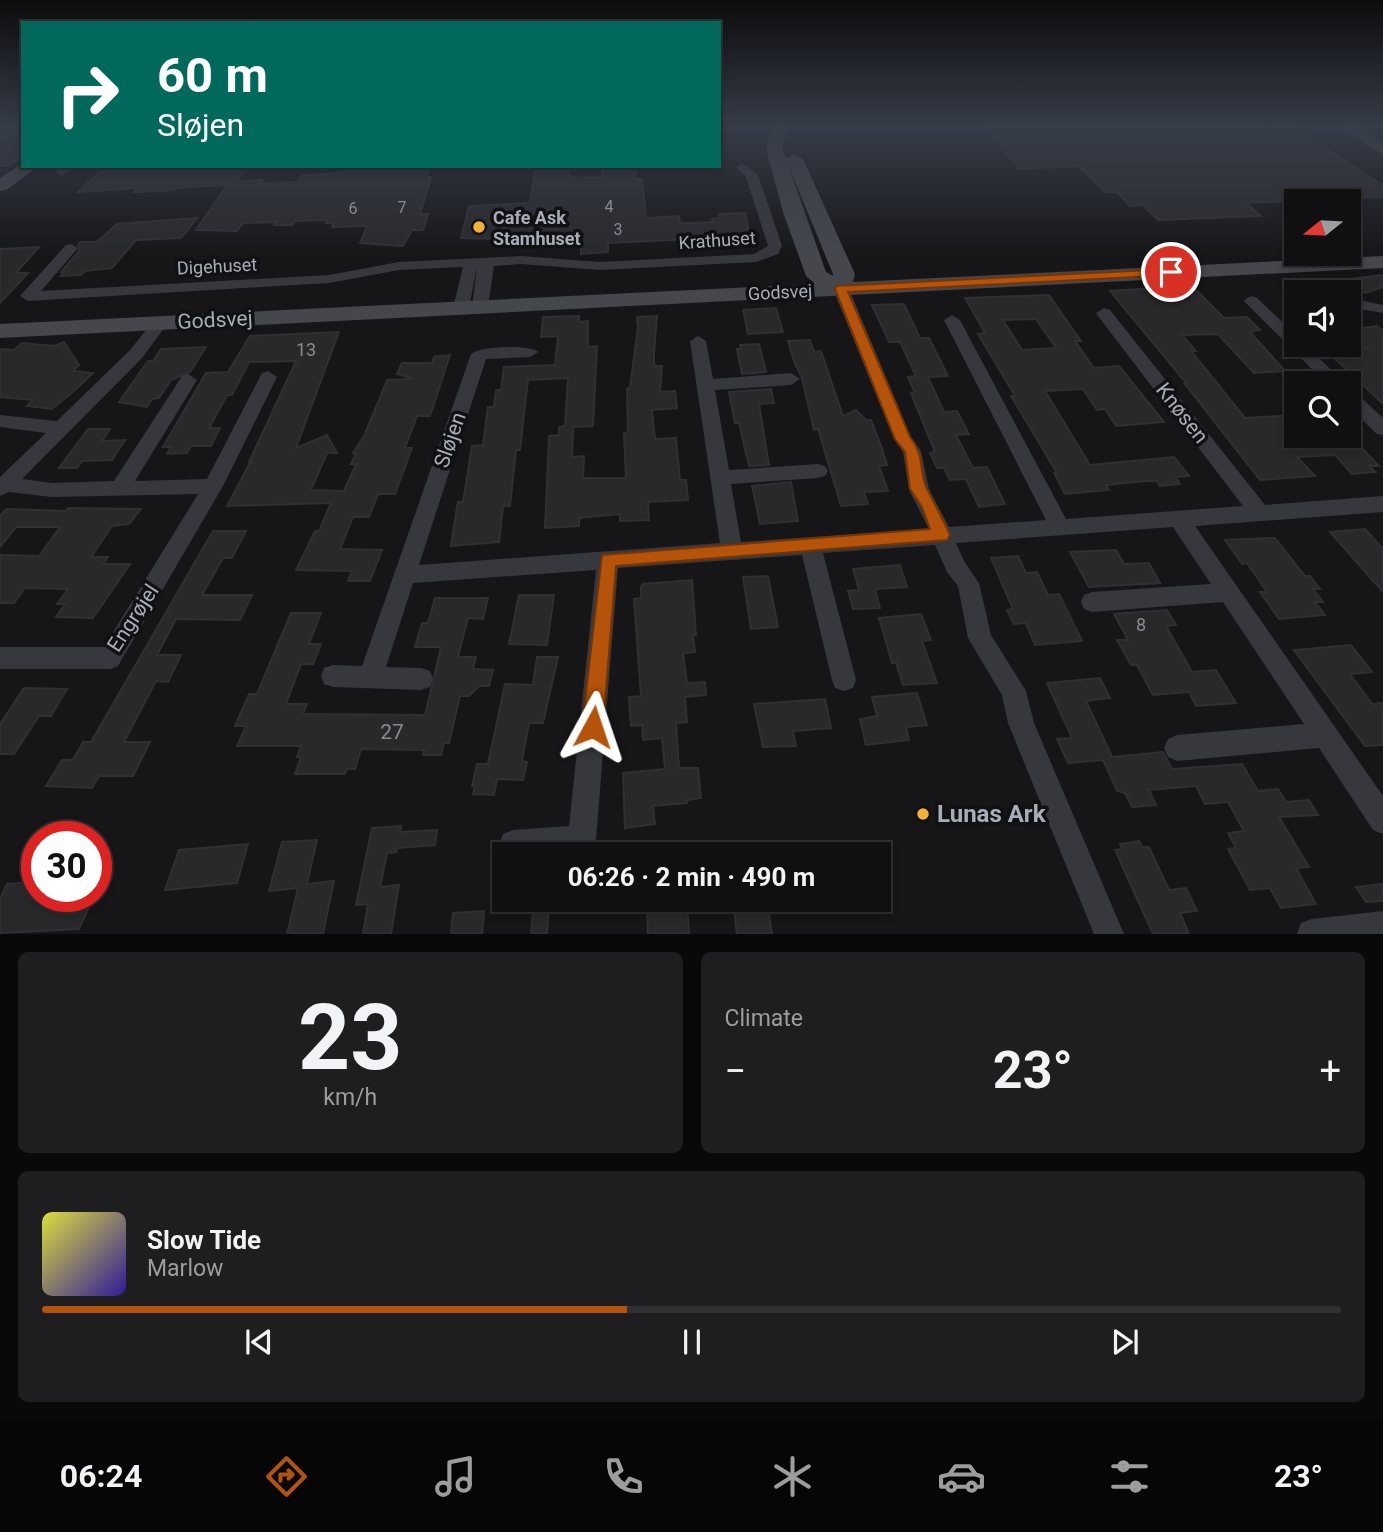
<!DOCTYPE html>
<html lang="en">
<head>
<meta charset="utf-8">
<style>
	:root { --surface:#101012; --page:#1e1e20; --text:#f1f3f6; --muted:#9c9d9f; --line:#303032; --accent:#b45309 }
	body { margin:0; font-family:Roboto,sans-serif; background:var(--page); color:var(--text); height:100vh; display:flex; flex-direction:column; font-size:26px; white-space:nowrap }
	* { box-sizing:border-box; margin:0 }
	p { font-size:23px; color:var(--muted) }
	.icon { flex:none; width:38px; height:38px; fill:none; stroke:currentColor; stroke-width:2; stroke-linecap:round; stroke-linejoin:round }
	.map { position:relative; height:934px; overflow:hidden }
	.panel { display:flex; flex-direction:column; gap:18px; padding:18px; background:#09090a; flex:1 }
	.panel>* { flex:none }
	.guide { position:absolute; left:21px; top:21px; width:700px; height:147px; border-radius:0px; box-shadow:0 4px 10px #0003,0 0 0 2px var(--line); background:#00695c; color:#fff; overflow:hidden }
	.needle { width:46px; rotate:252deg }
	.controls { position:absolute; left:1284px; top:189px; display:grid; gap:14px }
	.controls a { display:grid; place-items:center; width:77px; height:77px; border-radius:0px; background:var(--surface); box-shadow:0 4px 10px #0003,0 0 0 2px var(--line); font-size:35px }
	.speed { position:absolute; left:21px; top:821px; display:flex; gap:14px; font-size:35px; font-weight:700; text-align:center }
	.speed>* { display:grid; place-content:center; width:91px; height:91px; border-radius:50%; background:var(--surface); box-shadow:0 4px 10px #0003,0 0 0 2px var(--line); line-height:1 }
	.speed .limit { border:10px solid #d22; background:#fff; color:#111 }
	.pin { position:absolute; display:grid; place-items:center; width:60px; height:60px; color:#fff; margin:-30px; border:4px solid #fff; border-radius:50%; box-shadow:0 2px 7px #0007 }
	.me { position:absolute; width:77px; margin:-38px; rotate:5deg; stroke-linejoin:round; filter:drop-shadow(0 0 5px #0008) }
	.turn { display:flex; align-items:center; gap:24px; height:147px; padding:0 21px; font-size:32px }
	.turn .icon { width:91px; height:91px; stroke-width:2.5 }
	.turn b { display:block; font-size:49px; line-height:60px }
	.big { font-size:52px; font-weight:700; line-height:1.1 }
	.panel .widget { flex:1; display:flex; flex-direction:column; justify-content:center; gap:10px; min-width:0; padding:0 24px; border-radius:10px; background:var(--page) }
	.panel .dial { align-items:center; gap:0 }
	.dial b { font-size:91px; line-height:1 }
	.song { display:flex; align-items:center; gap:21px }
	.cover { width:84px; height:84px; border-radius:10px; background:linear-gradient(135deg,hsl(60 70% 55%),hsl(250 70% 35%)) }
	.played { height:7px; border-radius:4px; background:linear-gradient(90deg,var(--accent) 45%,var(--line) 45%) }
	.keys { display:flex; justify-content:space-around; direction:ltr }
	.heat { display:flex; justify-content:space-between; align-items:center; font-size:38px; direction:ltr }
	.panel .tiles { flex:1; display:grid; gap:18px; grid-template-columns:1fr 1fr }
	.widget:last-child { grid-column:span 2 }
	.trip { position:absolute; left:492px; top:842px; width:399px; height:70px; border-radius:0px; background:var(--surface); box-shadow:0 4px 10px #0003,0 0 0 2px var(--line); font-weight:700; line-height:70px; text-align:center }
	.tab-bar { display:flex; height:112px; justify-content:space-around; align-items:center; background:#060607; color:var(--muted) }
	.tab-bar .icon { width:49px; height:49px }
	.tab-bar .active { color:var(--accent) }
	.tab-bar b { font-size:32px; color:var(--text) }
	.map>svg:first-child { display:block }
	.building { fill:#29292c; stroke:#303034; stroke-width:2; fill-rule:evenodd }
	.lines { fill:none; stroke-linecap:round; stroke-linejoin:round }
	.street { fill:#37383d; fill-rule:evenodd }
	.secondary { fill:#45474d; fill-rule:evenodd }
	.route { fill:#b45309; stroke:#753606; stroke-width:2 }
	.poi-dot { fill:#f2b134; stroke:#111113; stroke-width:2.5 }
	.labels { text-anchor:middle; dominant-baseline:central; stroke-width:7; stroke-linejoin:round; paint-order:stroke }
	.far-number-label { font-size:16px; fill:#888b94 }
	.far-poi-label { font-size:18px; font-weight:bold; fill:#a8adb8; stroke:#111113; text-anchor:start }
	.far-street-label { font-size:18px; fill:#a8adb8; stroke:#111113 }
	.number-label { font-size:18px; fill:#888b94 }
	.street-label { font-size:21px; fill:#a8adb8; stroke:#111113 }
	.near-number-label { font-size:21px; fill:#888b94 }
	.near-poi-label { font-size:24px; font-weight:bold; fill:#a8adb8; stroke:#111113; text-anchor:start }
</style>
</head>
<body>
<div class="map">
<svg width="1383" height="934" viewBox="0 0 1383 934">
	<rect width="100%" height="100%" fill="#161618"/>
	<g class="building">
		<path d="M986,127H1294L1383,186V197L1246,203L1261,216L1158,220L1143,205L1130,206L1117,192H1105L1079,166L1019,169Z"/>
		<path d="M23,135V156L9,166H0V151Z"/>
		<path d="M106,166H122L117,171H143L147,166H165L162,170H245L237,181L262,180L259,183L297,182L303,175L342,173L345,166H428L427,177H431L420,214H428L423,230H412L403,246L360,243L367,226L332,227L334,223H326L327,220L295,221L292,225H274L276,222L243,223L237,231L196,230L227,185L186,187L163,191L134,192L138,188L78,192Z"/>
		<path d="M536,166H565L569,167L568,174L574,178L602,177V170H608V166H635L636,179H642L646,218L679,216L680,223H693L713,222L712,219L720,218L719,214L745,213L749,231H741L742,235L735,237L608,243V252L581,254V239L498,242L499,239L461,238L469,206L530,203Z"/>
		<path d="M197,218L181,238L136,240L112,268L85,271L81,275L61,276L64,272H61L80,250L78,245L80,242H97L117,224Z"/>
		<path d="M39,247L16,273H28L0,303V249Z"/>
		<path d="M1383,275V287L1365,293L1341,280Z"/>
		<path d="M1192,286L1224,318L1247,317L1260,330L1250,332L1285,371L1254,373L1218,334L1182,335L1196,351H1191L1245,418L1297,415V440L1352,438L1379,466H1369L1375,472L1352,474L1335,455L1297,457L1315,476L1260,480L1185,384H1187L1110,291Z"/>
		<path d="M1049,295L1081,341H1075L1094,368L1119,366L1164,422L1116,426L1105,409L1097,410L1083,389L1045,391L1090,465L1174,457L1189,476L1175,477L1180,484L1160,486L1157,481H1146L1106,485L1109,490L1065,494L1054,473H1057L1011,396H1015L978,334L985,333L965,298ZM1036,319L1056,348L1022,350L1003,320Z"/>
		<path d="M904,304L920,338H929L948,376L928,377L944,412L957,411L969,434L956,435L973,468L987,467L1005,504L979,507L966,479L950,480L944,468H937L930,453L935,452L911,393H915L908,377L916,376L900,342H889L872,305Z"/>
		<path d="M776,308L783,332L748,334L743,310Z"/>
		<path d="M1349,315L1363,328L1377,326L1383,331V404L1330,354H1339L1335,350L1368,348L1349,335Z"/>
		<path d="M579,316V322L588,321V347L597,346L593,426L573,427L572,457L584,456L583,478H626L624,433L628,432L627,389L630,388L638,327L637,317L657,316L654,354V366H662L660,392L675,391L677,408L652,410L655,439L676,438L680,480H686L688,500L648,502L649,520L620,521V514L579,518V526L545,528L549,436L559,435V427L565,426L568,378L528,380L520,450H516L510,506H503L499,542L451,546L457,507L458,502H463L472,446L483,445L488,407H494L496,390H501L504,367L555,365L558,336L541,337L543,317Z"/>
		<path d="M339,332L296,448L327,435L337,453H327L311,490L344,491L356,464H351L356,453H353L365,434L387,380L413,379L397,374L402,363H432L434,357L450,355L430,416H417L405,448H412L395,494H378L369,517H353L340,549L382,550L370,581H348L352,571L296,570L315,531H319L331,503L227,506L251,461L249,462L296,361L249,362L232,395H227L209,428H220L211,446H191L187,453L167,454L171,447H163L206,373L228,372L250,336Z"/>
		<path d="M810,340L814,352L821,351L843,416L856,410L866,420H871L882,448L887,465L879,466L888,491L864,492L868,504L841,506L818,429L814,430L802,378L795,364L788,341Z"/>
		<path d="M64,342L79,365L73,371L93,373L75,390L52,409L27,406L33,400L0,397V349L14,350L22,343L54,346Z"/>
		<path d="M759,344L766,372L742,374L737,349H741L740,345Z"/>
		<path d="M206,347L190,372L171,380L159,398L152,399L147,407L119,402L148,361H153L161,349Z"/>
		<path d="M771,389L774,403L759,404L769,465L749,466L739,423H735L729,392Z"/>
		<path d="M88,429H110L102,441L125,440L112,460L82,461L77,468H59Z"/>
		<path d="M791,482L798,521L760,524L752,486Z"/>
		<path d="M68,508L141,509L129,524L112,526L91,557H108L103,564H130L93,618L56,617L65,604H57L68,589L25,588L14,603H0V555L39,556L60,527H16L0,547V516L6,509L66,511Z"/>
		<path d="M1365,529L1383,549V592L1330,532Z"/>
		<path d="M213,531H246L232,558H223L202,595H252L240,620L176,619L157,655H181L168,682L156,681L124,742H150L133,776H99L92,788L46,786L62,760H73L83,742H91Z"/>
		<path d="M1275,538L1305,576H1310L1320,589H1313L1323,602H1315L1325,615L1279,619L1260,592H1267L1247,563L1242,564L1225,540Z"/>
		<path d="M1116,550L1124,564L1149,563L1160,583L1089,587L1070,552Z"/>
		<path d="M1018,556L1026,573L1037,572L1048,595L1059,594L1082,641L1035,645L1026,623L1014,624L1007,610L1013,609L991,558Z"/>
		<path d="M900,565L907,587L875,589L880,608L853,609L848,591L859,590L853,569Z"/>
		<path d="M768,576L778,627L751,629L743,577Z"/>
		<path d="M692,580L696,635L693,636L695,652L683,653L687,683L705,682L706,695L685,697L687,722L676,723L679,768H698L701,798L687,800V803L653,806L655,824L625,828L623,773L665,769L662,738L643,740L642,725L631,726L629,697L641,696L634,599L641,598V587L643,584Z"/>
		<path d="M519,595H554L547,645L509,644Z"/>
		<path d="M435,598H488L483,619L468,618L458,657H476L473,669L493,670L489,686H479L469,696H460L449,743H444L441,755H423L424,750L361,749L355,769H347L345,774H295L301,757H297L301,746H237L246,726H235L249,694H257L291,613H321L309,644H321L313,664H301L286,704H307L303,714L425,715L441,647H415L422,623H428Z"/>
		<path d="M1167,610L1176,625L1166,626L1192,672L1216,670L1236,703L1196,706L1189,692L1153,695L1137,665H1131L1117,640H1128L1114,614Z"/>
		<path d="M921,614L931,640L922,641L937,683L903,685L896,663H892L879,618Z"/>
		<path d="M1351,645L1372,672L1350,674L1372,704L1383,703V745L1365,746L1294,650Z"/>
		<path d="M537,657H558L543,723H529L522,761L527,762L523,780L497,779L494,795L473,794L475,786H472L477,764H488L505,684L533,685Z"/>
		<path d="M1100,678L1110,698L1086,701L1112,757L1163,752L1172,769L1242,764L1258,791L1278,789L1286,802L1309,800L1318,815L1279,817L1309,867L1296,868L1316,904L1281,908L1270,888L1250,890L1228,849L1236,848L1228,833L1244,831L1228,802L1205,804L1196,786L1149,790L1156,805L1132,807L1125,793L1117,791L1103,760L1068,763L1057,739L1072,738L1047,683Z"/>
		<path d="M24,688L67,689L51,716H39L14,754H0V724Z"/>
		<path d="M917,693L927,725L906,727L909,740L866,745L860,719L877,716L872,697Z"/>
		<path d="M825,699L831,728L793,731L796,746L763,747L754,704Z"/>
		<path d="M401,826L400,832L437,830L435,845L397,848L396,852L387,853L380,887L399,885L391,934H363L368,904L356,905L372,828Z"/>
		<path d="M317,840L307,884L334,881L323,934H287L298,888L269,891L282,842Z"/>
		<path d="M1139,841L1142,847H1149L1169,890L1186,888L1197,911L1180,913L1189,934H1153L1115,850L1122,849L1120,844Z"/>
		<path d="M248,844L237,883L165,890L179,850Z"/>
		<path d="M37,855V896H94L79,929L0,933V899L7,884L22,883Z"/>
		<path d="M1383,884V901L1366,902L1356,887Z"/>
		<path d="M534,900H549L547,934H531Z"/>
		<path d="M647,900H687L689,934H648Z"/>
		<path d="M733,900H767L772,934H737Z"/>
		<path d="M484,911L482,934H451L453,913Z"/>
	</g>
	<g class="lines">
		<g class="street">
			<path d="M14,127H23V131L0,144V136Z"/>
			<path d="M742,163L758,175L782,246L778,254L756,262L600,270L521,264L494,266L488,307L480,312L472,307L477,266L469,308L461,313L453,308L463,267L399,270L329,283L28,301L20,296L66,245L71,244L78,248L41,291L329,275L399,262L521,256L600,262L754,254L768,246L746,177L736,167Z"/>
			<path d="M61,166H75L62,176L56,172Z"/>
			<path d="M841,284L849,289L911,437L921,451L929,489L949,527L1046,520L944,320L952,315L960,320L1066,519L1243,506L1098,316L1096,313L1104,308L1110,310L1265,505L1383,496V512L1195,526L1383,796V834L1373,830L1319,748L1177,761L1168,757L1164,748L1168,739L1177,735L1304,724L1223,602L1092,612L1084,609L1081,602L1084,595L1092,592L1211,584L1173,527L956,543L964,561L979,583L991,635L1026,691L1034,723L1124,934H1094L1008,723L1002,695L968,638L958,586L947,572L935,545L823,553L856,680L853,688L844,691L835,688L832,680L802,555L618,568L596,839L592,849L582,853L504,854L499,844L503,834L513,830L569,826L596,570L413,583L386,667L421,668L430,671L433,679L430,687L421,690L333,687L324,684L321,676L324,668L333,665L362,666L471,354C479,346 530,344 538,352L530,357L486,359L419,565L720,543L690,341L698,336L706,341L713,379L791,373L800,379L791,385L715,390L729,470L818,464L825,466L828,471L825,476L818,478L731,484L741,542L929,529L909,490L903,452L894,439L833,289Z"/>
			<path d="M1252,296L1257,298L1297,336V345H1306L1344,383H1326L1244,301L1247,298Z"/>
			<path d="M1359,300L1383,305V313L1354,308L1351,305Z"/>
			<path d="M160,318L168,323L142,358L22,479L52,483L114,481L182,376L188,374L197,380L135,481L207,479L262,373L268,371L277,377L223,486L118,666L110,669H0V647H104L198,494L52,497L9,492L0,496V477L46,433L0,427V415L57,421L130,350L154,320Z"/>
			<path d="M1349,390L1355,392L1383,418V435L1377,434L1349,407Z"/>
			<path d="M1383,911V934H1297L1301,923L1312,919Z"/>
		</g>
		<g class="secondary">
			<path d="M772,127H788L782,149L786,159L794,154L803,159L855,274L853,282L1383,256V268L0,338V324L815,284L806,276L783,212L766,149ZM787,162L833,274V276L826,272Z"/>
			<path d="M1339,127H1358L1383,143V155Z"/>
			<path d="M23,163V166H39L6,190L0,191V178Z"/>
		</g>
	</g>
	<linearGradient id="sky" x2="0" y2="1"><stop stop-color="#0c0c0d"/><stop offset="0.49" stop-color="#363c48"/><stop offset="1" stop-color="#363c48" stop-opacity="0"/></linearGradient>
	<rect width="1383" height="258" fill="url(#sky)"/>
	<path class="route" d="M1171,269L1177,272L1175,275L848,292L910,437C926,458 918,470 927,489C935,505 943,519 950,535L947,540L616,566L603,727L600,734L593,737L585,734L582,727L602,555L930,529L922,507L910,489L905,452L895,439L835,289L836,286Z"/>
	<g class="poi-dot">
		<circle cx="479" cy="227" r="7"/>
		<circle cx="923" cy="814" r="7"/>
	</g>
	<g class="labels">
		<g class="far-number-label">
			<text x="609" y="206">4</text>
			<text x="402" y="207">7</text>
			<text x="353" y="208">6</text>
			<text x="618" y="229">3</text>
		</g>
		<g class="far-poi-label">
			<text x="493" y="217">Cafe Ask<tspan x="493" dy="21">Stamhuset</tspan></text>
		</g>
		<g class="far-street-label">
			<text transform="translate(717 240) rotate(-4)">Krathuset</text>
			<text transform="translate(217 266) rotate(-3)">Digehuset</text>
			<text transform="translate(780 292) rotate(-3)">Godsvej</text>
		</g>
		<g class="number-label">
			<text x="306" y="349">13</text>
			<text x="1141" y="624">8</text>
		</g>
		<g class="street-label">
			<text transform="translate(215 320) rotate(-3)">Godsvej</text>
			<text transform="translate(1182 413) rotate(52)">Knøsen</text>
			<text transform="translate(450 440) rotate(-71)">Sløjen</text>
			<text transform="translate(133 618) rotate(-57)">Engrøjel</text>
		</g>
		<g class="near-number-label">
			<text x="392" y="732">27</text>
		</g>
		<g class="near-poi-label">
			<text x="937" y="814">Lunas Ark</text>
		</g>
	</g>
</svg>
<div class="controls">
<a><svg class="needle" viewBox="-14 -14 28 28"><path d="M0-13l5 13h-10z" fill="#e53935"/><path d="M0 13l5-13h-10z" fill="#9c9d9f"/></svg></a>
<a><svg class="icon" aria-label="sound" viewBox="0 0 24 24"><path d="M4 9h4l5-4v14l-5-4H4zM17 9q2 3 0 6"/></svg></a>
<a><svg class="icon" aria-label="search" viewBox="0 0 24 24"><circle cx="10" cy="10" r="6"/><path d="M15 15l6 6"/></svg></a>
</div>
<div class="speed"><div class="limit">30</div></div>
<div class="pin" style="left:1171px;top:272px;background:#d93025"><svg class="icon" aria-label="arrive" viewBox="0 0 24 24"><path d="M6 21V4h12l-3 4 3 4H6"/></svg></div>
<svg class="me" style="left:593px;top:727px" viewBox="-20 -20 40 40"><path d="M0-17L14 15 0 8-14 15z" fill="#b45309" stroke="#fff" stroke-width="4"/></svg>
<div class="trip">06:26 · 2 min · 490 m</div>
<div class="guide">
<div class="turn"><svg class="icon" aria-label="right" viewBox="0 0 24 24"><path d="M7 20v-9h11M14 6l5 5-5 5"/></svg><div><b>60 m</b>Sløjen</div></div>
</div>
</div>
<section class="panel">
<div class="tiles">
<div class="widget dial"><b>23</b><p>km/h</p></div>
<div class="widget"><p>Climate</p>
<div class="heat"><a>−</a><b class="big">23°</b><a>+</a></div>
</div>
<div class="widget">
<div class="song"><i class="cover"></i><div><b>Slow Tide</b><p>Marlow</p></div></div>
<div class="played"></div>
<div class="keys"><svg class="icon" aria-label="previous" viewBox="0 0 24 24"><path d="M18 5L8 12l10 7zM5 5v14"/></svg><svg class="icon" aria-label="pause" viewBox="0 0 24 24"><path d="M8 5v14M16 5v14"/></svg><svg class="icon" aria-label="next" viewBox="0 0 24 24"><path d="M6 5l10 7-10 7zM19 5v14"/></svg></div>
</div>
</div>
</section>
<nav class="tab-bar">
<b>06:24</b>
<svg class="icon active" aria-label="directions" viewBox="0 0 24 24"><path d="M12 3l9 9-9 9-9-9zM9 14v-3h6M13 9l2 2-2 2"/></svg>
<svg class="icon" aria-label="music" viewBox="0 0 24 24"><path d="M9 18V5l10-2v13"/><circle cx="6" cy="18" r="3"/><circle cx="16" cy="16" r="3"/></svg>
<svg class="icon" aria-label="phone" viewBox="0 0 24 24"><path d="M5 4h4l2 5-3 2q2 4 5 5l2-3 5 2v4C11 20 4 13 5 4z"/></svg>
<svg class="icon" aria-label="climate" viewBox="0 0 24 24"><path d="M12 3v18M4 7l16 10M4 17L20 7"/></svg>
<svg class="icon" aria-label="car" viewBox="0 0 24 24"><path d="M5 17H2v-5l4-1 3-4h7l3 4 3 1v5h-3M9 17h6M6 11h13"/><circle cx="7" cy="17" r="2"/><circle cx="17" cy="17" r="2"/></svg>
<svg class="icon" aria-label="filters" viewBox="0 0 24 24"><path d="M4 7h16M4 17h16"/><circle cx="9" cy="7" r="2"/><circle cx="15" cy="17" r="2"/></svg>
<b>23°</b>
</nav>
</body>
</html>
